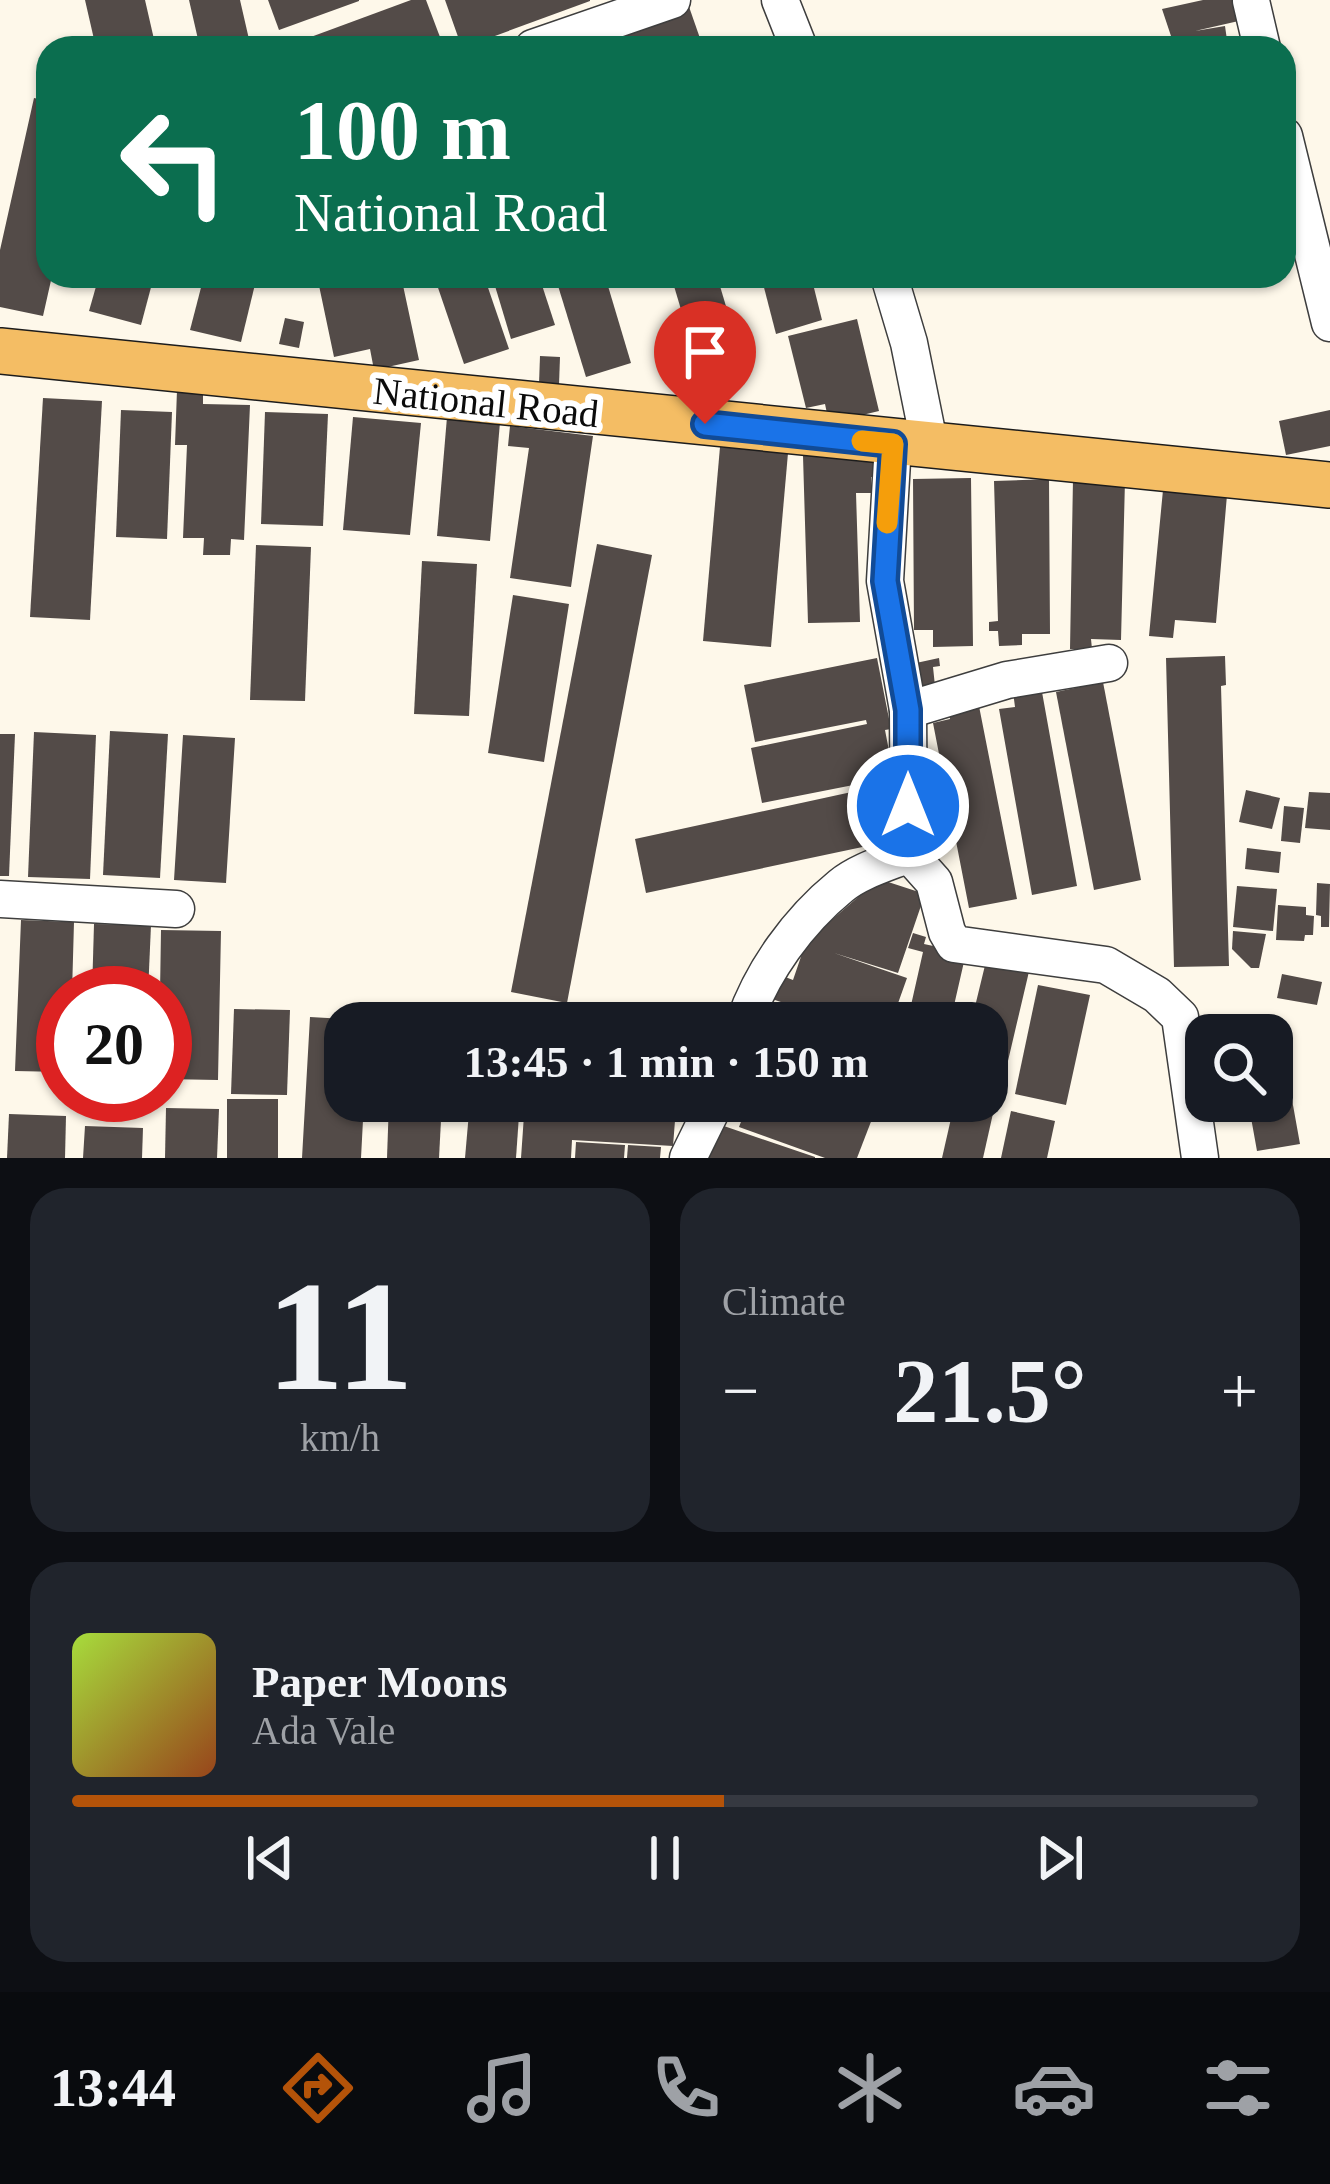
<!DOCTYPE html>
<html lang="en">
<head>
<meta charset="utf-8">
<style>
	:root { --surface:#171b24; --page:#20242c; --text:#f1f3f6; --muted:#9ea1a6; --line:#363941; --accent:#b45309 }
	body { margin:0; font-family:Georgia,serif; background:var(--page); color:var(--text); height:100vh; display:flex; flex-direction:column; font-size:45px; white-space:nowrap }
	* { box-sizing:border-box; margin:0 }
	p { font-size:39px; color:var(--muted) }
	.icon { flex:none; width:66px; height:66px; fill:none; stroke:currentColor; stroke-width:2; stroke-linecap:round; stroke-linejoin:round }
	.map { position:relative; height:1158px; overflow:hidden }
	.details { display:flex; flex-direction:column; gap:30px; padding:30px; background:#0d0f14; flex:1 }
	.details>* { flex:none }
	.banner { position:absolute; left:36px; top:36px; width:1260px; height:252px; border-radius:36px; box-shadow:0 3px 9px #0004; background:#0b6e4f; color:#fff; overflow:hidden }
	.controls { position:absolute; left:1185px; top:1014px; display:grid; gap:24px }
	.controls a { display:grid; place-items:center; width:108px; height:108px; border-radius:24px; background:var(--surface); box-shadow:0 3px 9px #0004; font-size:60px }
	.speed { position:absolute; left:36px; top:966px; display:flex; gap:24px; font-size:60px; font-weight:700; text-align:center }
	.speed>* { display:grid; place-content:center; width:156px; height:156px; border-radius:50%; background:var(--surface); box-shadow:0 3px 9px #0004; line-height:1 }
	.speed .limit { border:18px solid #d22; background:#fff; color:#111 }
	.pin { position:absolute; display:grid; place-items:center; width:102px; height:102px; color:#fff; margin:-123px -51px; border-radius:50% 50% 50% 0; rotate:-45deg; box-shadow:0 0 12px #0007 }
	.pin .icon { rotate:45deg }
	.me { position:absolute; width:132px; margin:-66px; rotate:0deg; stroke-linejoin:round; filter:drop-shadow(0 0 9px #0008) }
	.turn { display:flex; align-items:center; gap:42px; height:252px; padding:0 60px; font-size:54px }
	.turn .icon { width:156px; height:156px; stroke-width:2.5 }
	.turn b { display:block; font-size:84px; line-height:102px }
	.big { font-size:90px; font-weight:800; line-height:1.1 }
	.details .card { flex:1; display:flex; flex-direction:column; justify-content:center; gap:18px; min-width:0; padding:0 42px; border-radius:36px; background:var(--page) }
	.details .dial { align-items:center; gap:0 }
	.dial b { font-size:156px; line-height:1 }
	.song { display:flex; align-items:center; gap:36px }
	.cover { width:144px; height:144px; border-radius:18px; background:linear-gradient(135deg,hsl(80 70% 55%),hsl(20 70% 35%)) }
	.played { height:12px; border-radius:6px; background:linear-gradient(90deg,var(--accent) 55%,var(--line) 55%) }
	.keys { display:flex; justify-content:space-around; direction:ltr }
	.heat { display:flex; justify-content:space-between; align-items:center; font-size:66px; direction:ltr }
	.details .tiles { flex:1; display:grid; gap:30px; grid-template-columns:1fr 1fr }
	.card:last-child { grid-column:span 2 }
	.trip { position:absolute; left:324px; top:1002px; width:684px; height:120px; border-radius:36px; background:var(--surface); box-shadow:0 3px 9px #0004; font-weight:800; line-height:120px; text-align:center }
	.dock { display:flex; height:192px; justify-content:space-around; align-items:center; background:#090b0e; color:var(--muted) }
	.dock .icon { width:84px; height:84px }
	.dock .active { color:var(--accent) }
	.dock b { font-size:54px; color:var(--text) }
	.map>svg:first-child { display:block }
	.building { fill:#534b48 }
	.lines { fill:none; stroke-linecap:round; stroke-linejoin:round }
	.minor-casing { stroke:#3e3e3e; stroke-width:39 }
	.major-casing { stroke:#1c1c1c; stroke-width:48 }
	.minor { stroke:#fff; stroke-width:36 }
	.major { stroke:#f4bd64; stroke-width:45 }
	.route-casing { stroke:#114b97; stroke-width:30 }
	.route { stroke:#1a73e8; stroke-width:21 }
	.slow { stroke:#f59e0b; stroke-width:21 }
	.labels { text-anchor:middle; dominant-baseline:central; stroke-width:12; stroke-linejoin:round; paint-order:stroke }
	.street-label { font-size:39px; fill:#0b0b0b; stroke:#fff }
</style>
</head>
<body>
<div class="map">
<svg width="1330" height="1158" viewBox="0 0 1330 1158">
	<rect width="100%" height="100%" fill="#fef8ea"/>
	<g class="building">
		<path d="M85,0H145L156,48H96Z"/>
		<path d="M189,0H240L251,48H200Z"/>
		<path d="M268,0H359V1L279,30Z"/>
		<path d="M411,0H426L443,45L281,48Z"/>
		<path d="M445,0H590V1L462,48Z"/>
		<path d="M1203,0H1238L1243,20L1195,31L1225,26L1227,40L1199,48H1175L1162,9Z"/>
		<path d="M687,1L702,44L690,48L561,47Z"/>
		<path d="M34,98L48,101V276H52L43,316L0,307V250Z"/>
		<path d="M99,276H154L141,325L89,311Z"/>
		<path d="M204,276H257L241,342L190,330Z"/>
		<path d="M317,276H401L419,360L374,370L370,349L334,357Z"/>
		<path d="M434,276H484L509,349L464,364Z"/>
		<path d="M492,276H539L555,325L511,339Z"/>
		<path d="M555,276H605L631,363L586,377Z"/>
		<path d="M671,276H717L747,377L705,390Z"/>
		<path d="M761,276H811L822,320L776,334Z"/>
		<path d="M285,318L304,322L299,348L279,344Z"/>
		<path d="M857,319L879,411L829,423L825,404L806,408L788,336Z"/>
		<path d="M540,356L560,357L559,385L539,384Z"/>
		<path d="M177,390L203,391V404L250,405L244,540L231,539L230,555H203L204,538H183L187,445H175Z"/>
		<path d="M43,398L102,401L90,620L30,617Z"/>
		<path d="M121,410L172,412L167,539L116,537Z"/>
		<path d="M1330,410V446L1286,455L1279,421Z"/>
		<path d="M265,412L328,414L323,526L261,524Z"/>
		<path d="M353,417L421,423L410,535L343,530Z"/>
		<path d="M447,417L500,422L490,541L437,536Z"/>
		<path d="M510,426L593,436L571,587L510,578L529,448L508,446Z"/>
		<path d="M720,447L788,453L771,647L703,641Z"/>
		<path d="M880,453L881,477H871L872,493H856L860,622L808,623L803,456Z"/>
		<path d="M971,478L973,646L933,647V630H914L913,479Z"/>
		<path d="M1049,479L1050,634H1022V645L999,646L998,631H989V622L998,621L994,481Z"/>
		<path d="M1073,479L1125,480L1121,640L1091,639L1092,649H1070Z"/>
		<path d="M1163,490L1227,495L1216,623L1175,620L1173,638L1149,636Z"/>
		<path d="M597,544L652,555L567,1003L511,992Z"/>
		<path d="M256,545L311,547L305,701L250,700Z"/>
		<path d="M422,561L477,564L469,716L414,714Z"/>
		<path d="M513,595L569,604L544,762L488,753Z"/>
		<path d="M1225,656L1226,685L1221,686L1229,966L1174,967L1166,658Z"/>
		<path d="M877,658L891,729L885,730L894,777L762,803L751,748L867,724L866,720L755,742L744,685Z"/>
		<path d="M939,658L940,666L933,667L935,686L920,688L916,663Z"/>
		<path d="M1103,682L1141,880L1094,890L1056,692Z"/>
		<path d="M1012,684L1042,692L1077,886L1032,895L999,709L1015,707Z"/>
		<path d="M978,701L1017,899L969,908L933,723L950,719L948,707Z"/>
		<path d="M110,731L168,734L160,878L103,875Z"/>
		<path d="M34,732L96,735L90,879L28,877Z"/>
		<path d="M0,734H15L9,876H0Z"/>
		<path d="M183,735L235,738L226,883L174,880Z"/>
		<path d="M893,783L905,838L646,893L635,839Z"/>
		<path d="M1246,790L1280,798L1272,829L1239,822Z"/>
		<path d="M1309,792L1330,793V830L1305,828Z"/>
		<path d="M1284,806L1304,808L1300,843L1281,841Z"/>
		<path d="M1247,848L1281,852L1279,873L1245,869Z"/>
		<path d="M879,879L925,894L898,973L834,953L907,978L891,1023H843L772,999L780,975L793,980L806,942Z"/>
		<path d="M1317,883L1330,884L1329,927H1321V916L1316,915Z"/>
		<path d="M1237,886L1277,889L1273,931L1233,927Z"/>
		<path d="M1278,905L1306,907V915L1314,916L1313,935H1305L1304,941L1276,940Z"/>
		<path d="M21,920L74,922L72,993H63V1072L15,1071Z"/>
		<path d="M94,924L151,925L148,993H92Z"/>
		<path d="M161,930L221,931L218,1080L165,1079V993H160Z"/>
		<path d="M1233,931L1266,934L1259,968H1251L1232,949Z"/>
		<path d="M913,933L926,937L924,944L966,953L950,1023H907L923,952L908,948Z"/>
		<path d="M988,953L1031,963L1000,1095L987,1092V1023H971Z"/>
		<path d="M1282,974L1322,982L1317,1005L1277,998Z"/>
		<path d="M1038,985L1090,995L1066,1105L1015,1094Z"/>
		<path d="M761,999L828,1022V1023H753Z"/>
		<path d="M234,1009L290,1010L287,1095L231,1094Z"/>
		<path d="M310,1017L345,1019V1101H364L361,1158H302Z"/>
		<path d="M1280,1033L1300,1144L1257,1151L1248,1101H1272V1034Z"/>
		<rect x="227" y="1099" width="51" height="59"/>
		<path d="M389,1101H442L439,1158H387Z"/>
		<path d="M470,1101H520L516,1158H465Z"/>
		<path d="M525,1101H575V1119L577,1101H629V1104L676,1108L673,1146L572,1140L571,1158H521Z"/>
		<path d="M749,1101H822L872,1119L857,1158H825L739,1127Z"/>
		<path d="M955,1101L994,1109L983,1158H942Z"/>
		<path d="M166,1108L219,1109L217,1158H165Z"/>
		<path d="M1011,1111L1055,1121L1047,1158H1001Z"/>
		<path d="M9,1114L66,1116L65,1158H7Z"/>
		<path d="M718,1124L815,1157V1158H706Z"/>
		<path d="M85,1126L143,1128L142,1158H83Z"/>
		<path d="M576,1142L625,1145L624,1158H575Z"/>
		<path d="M628,1145L661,1147L660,1158H627Z"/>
	</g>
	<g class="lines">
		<g class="minor-casing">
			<g id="minor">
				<path d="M780,0L799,48"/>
				<path d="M1251,1L1262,48"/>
				<path d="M533,48L672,0"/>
				<path d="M1284,136L1330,323"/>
				<path d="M889,276L909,343L930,447"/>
				<path d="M893,444L885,581L908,710L909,854L934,882L947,932L954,944L1106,965L1157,995L1180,1017L1200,1158"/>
				<path d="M908,710L1007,680L1109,663"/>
				<path d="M0,899L176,909"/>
				<path d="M744,1023C762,971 798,921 841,886C859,871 887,863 909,854"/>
				<path d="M688,1158L716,1101"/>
			</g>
		</g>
		<g class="major-casing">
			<path id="major" d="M0,351L1330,485"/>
		</g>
		<use href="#minor" class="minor"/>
		<use href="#major" class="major"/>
	</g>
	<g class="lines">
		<g class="route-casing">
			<path id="route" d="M705,424L893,444L885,581L908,710V806"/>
		</g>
		<use href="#route" class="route"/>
		<path class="slow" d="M862,441L893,444L887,523"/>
	</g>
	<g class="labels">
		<g class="street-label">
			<text transform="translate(486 402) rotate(6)">National Road</text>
		</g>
	</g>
</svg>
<div class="controls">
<a><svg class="icon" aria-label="search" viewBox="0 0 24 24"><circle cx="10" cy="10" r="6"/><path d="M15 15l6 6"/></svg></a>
</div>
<div class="speed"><div class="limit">20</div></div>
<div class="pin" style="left:705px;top:424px;background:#d93025"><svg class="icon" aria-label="arrive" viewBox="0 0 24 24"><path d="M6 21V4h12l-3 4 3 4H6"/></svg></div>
<svg class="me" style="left:908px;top:806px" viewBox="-20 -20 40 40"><circle r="17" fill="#1a73e8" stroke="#fff" stroke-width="3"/><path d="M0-11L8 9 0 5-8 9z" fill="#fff"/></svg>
<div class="trip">13:45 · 1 min · 150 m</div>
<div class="banner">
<div class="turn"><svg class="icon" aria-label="left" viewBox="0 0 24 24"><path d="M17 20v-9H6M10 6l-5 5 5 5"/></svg><div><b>100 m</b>National Road</div></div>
</div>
</div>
<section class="details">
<div class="tiles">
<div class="card dial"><b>11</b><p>km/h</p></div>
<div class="card"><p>Climate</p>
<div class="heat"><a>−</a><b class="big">21.5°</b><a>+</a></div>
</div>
<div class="card">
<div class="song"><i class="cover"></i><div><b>Paper Moons</b><p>Ada Vale</p></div></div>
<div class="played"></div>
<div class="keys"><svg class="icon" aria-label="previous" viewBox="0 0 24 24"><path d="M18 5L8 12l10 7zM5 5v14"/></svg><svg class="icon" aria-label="pause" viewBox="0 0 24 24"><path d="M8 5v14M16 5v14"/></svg><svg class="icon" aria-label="next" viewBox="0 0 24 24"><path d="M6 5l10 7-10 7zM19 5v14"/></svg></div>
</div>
</div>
</section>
<nav class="dock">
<b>13:44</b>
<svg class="icon active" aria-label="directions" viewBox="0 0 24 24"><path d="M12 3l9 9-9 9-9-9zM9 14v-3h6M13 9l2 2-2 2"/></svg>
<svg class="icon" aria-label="music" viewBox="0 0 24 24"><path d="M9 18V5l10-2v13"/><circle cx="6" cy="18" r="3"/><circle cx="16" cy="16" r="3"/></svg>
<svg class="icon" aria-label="phone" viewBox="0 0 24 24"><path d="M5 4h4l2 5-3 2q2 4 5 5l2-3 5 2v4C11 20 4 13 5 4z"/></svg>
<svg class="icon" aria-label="climate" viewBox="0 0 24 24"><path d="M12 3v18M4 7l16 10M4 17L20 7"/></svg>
<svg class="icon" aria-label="car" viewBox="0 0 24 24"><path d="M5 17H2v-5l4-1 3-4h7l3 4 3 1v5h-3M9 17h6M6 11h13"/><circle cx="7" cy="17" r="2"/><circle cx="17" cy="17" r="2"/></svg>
<svg class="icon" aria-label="filters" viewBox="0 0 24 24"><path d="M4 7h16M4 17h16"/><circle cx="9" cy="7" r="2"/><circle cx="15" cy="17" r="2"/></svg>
</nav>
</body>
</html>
